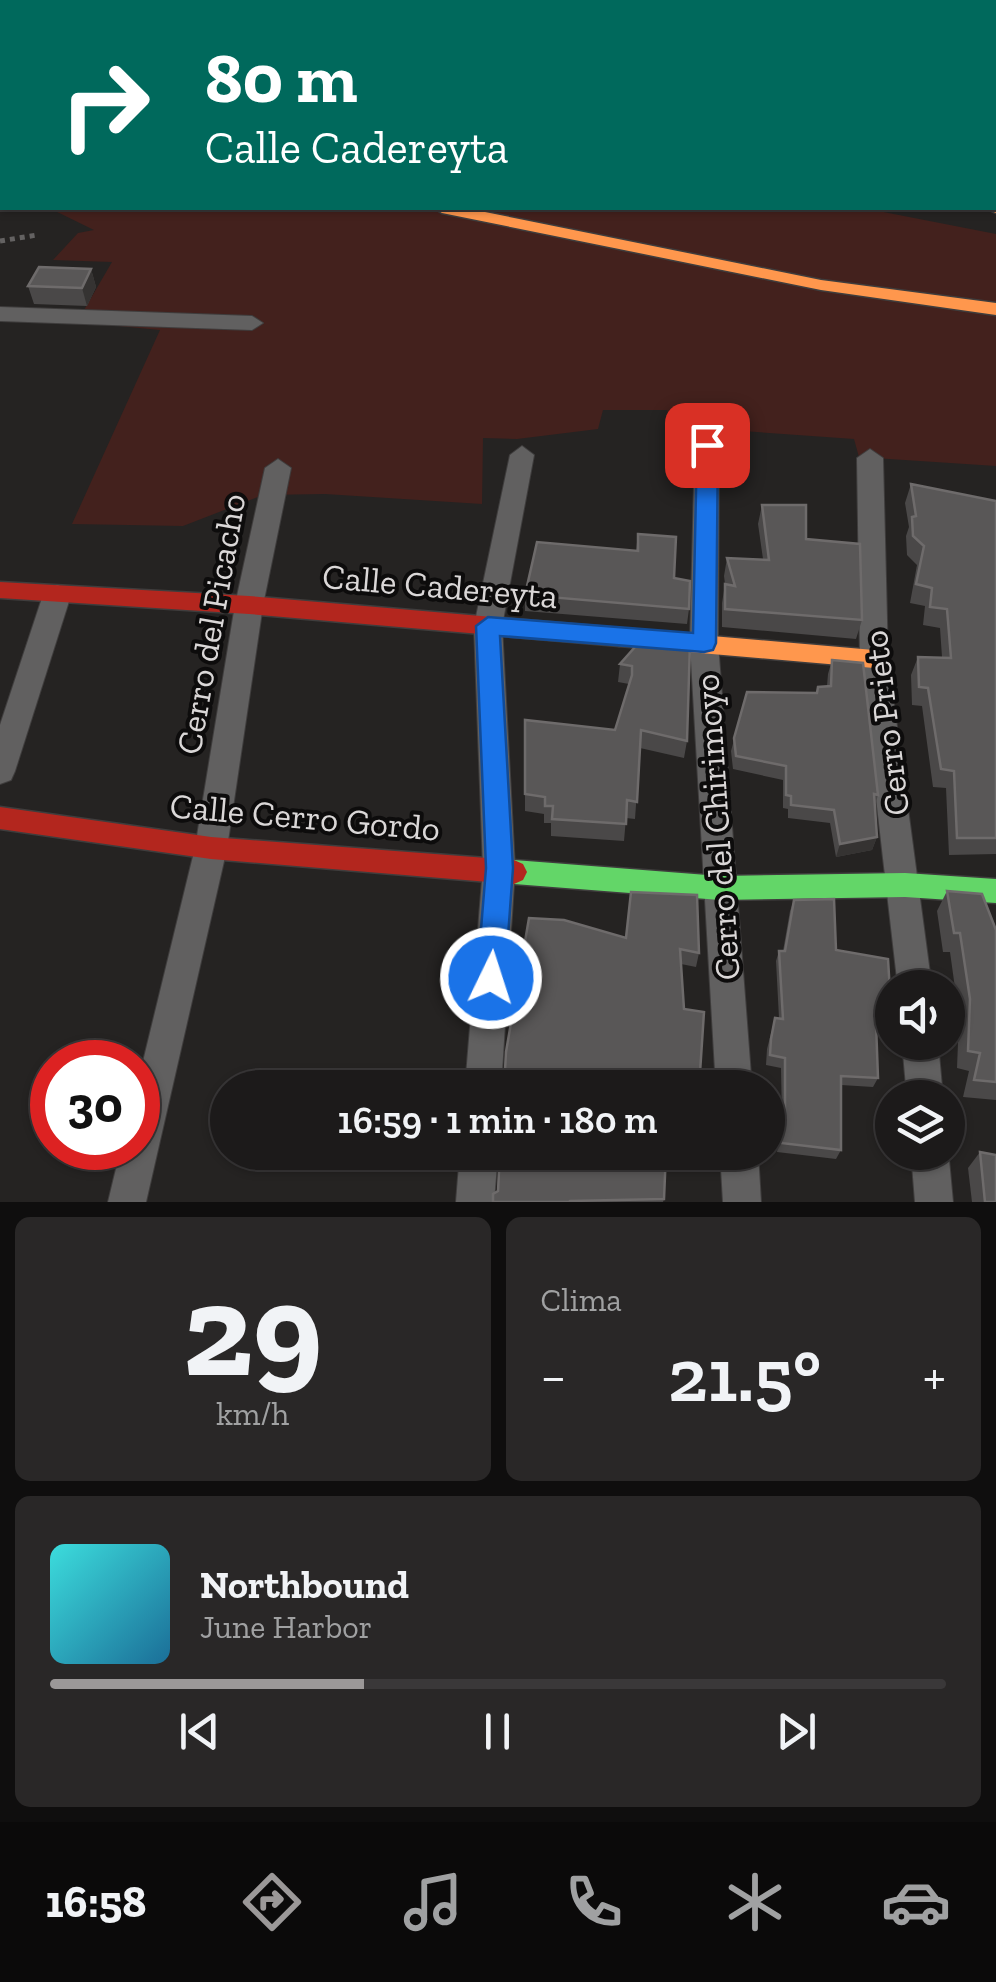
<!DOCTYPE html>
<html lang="es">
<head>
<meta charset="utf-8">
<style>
	:root { --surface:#1c1a1a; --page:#292727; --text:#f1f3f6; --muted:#a0a1a2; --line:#3a3839; --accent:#9b9898 }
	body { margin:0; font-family:"Zilla Slab",serif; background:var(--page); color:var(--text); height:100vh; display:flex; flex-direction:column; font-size:38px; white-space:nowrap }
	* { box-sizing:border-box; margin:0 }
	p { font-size:32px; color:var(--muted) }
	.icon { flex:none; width:55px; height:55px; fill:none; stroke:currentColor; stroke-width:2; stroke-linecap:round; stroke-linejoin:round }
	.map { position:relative; height:1202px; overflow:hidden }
	.side { display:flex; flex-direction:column; gap:15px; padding:15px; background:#0f0e0e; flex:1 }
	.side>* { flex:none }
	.guide { position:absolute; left:0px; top:0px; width:998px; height:210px; box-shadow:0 2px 8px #0004,0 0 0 2px var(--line); background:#00695c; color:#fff; overflow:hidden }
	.tools { position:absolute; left:875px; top:970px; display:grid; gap:20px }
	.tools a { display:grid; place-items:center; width:90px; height:90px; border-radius:50%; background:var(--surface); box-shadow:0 2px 8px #0004,0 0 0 2px var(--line); font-size:50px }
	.speed { position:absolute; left:30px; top:1040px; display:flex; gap:20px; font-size:50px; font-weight:700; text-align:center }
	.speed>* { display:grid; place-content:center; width:130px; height:130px; border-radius:50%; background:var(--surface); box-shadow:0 2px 8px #0004,0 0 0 2px var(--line); line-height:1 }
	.speed .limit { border:15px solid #d22; background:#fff; color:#111 }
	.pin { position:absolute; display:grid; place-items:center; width:85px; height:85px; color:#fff; margin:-42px; border-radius:20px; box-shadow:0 5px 15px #0006 }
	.me { position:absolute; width:110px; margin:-55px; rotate:4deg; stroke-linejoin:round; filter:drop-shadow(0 0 8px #0008) }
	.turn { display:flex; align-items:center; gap:35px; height:210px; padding:0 40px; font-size:45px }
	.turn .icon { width:130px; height:130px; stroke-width:2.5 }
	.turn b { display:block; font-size:70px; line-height:85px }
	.big { font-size:75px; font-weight:600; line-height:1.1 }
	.side .widget { flex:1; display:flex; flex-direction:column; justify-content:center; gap:15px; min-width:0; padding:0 35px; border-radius:15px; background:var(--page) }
	.side .dial { align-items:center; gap:0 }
	.dial b { font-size:130px; line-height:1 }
	.song { display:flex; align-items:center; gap:30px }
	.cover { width:120px; height:120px; border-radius:15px; background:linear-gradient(135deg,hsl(180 70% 55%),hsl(200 70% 35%)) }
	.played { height:10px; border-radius:5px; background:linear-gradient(90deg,var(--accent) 35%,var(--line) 35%) }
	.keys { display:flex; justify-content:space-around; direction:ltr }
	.heat { display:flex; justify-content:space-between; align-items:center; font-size:55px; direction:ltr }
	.side .tiles { flex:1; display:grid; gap:15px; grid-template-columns:1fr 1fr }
	.widget:last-child { grid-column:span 2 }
	.trip { position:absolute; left:210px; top:1070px; width:575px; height:100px; border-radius:50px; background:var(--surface); box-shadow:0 2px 8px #0004,0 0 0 2px var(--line); font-weight:600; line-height:100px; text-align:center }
	.menu { display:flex; height:160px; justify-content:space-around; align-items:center; background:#0b0a0a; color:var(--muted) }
	.menu .icon { width:70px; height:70px }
	.menu .active { color:var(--accent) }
	.menu b { font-size:45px; color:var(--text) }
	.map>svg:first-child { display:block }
	.green { fill:#43211d }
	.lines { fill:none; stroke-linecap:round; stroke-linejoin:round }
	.street-casing { stroke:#3f3d3d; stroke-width:2 }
	.fast-casing { stroke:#3f3d3d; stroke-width:3 }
	.slow-casing { stroke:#3f3d3d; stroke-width:3 }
	.jam-casing { stroke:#3f3d3d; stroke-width:3 }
	.path { stroke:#646262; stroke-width:5; stroke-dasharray:5 5; stroke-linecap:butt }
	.street { fill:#616060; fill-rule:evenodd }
	.fast { fill:#63d668; fill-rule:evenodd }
	.slow { fill:#ff974d; fill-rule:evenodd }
	.jam { fill:#b3261e; fill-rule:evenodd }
	.wall { fill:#4a4848 }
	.shaded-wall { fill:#353332 }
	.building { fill:#595757; stroke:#6e6b6b; stroke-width:2.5 }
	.route { fill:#1a73e8; stroke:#114b97; stroke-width:2.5 }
	.labels { text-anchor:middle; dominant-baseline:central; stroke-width:8; stroke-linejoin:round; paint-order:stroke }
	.street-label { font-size:35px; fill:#dad7d7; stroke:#0d0c0c }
</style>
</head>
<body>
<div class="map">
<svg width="996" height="1202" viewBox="0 0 996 1202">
	<rect width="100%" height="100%" fill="#252322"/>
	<path class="green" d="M49,208H863L996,234V466L859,457L854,439L672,426L667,410H603L598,429L517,439L483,438L482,504L325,494L263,495L183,526L72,524L160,330L77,322L112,262L53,260L78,233L94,230Z"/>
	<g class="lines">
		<g class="street-casing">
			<g id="street">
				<rect x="995" y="72" width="1" height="12"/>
				<path d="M0,73L2,74V86L0,85Z"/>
				<path d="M0,307L252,316L263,323L252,330L0,321Z"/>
				<path d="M707,437L719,445L718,643L752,1088H716L690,643L695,445Z"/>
				<path d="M522,446L534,455L502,626L515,868L501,1088H465L483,868L474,626L510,455Z"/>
				<path d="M870,449L883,458L888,659L932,988H898L860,659L857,458Z"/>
				<path d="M278,459L291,468L263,605L227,848L146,1202H108L121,1148H138V1082L195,848L235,605L265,468Z"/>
				<path d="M57,585L67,588L71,595L15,771L11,780L0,784V725L43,595L47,588Z"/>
				<path d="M902,1042H938L943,1098H907Z"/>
				<path d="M948,1149L953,1202H915L911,1152H948Z"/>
				<path d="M460,1152H498L494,1202H456Z"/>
				<path d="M720,1152H758L761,1202H723Z"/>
			</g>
		</g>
		<g class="fast-casing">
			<path id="fast" d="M514,860L720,876L905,873L996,879V903L905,897L720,900L514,884L505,880L501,872L505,864Z"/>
		</g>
		<g class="slow-casing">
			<g id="slow">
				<path d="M309,0H341L342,2H309Z"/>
				<rect x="995" y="164" width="1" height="10"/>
				<path d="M996,203V213L985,208H995Z"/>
				<path d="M434,208H465L821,280L996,303V315L821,290L442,213Z"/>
				<path d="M619,628L874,650L882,653L886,659L882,665L874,668L619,646L611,643L607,637L611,631Z"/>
			</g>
		</g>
		<g class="jam-casing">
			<g id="jam">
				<path d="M168,0H192L193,2H170Z"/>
				<path d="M996,118V133L995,134V119Z"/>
				<path d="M0,582L249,596L619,628L627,631L631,637L627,643L619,646L249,614L0,598Z"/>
				<path d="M0,807L211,837L514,860L523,864L527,872L523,880L514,884L211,859L0,829Z"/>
			</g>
		</g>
		<path class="path" d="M0,241L37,235"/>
		<use href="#street" class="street"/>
		<use href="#fast" class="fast"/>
		<use href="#slow" class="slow"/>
		<use href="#jam" class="jam"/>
	</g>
	<g class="wall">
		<path d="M91,269L96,287L87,306L34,304L28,286Z"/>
		<path d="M911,484L996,501V854L949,855L946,788L933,787L922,706L912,705L911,675L918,657H942L940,628L923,625L925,606L910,603L917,565L907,555L906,536L909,527L905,503Z"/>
		<path d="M762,505L806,539L862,620L856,639L722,627V603L725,584L724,576L727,558L763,559L758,524Z"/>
		<path d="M638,534L674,578L689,609L687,624L525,611V595L636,550Z"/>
		<path d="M635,647L687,741L684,758L640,748L635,819L626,818L624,841L551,836V823H544V814L525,811V720L615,730L629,684L618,682L620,664Z"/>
		<path d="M832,660L878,795L875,805L877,837L872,850L836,857L830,823L788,818V809L783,808V780L733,769L731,751L747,692L816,693L818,687L827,686L828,674Z"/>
		<path d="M947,891L996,930V1100L963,1097L969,1071L957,1068L959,1017L950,952H943L937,911Z"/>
		<path d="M794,900L836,950L892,1025L887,1035L876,1033L878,1078L873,1087L841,1085V1150L836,1159L777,1152L782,1121L781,1068L766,1065L767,1049L775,1018H779L776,961L779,951H783L790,911Z"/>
		<path d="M625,937L699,953L696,967L681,964L684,1009L699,1088Z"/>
		<path d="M980,1152L996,1202H972L968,1168Z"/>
		<path d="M498,1191L664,1199L663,1202H493Z"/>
	</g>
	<g class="shaded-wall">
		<path d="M91,269L96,287L87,306L82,288Z"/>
		<path d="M877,837L872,850L836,857L840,844Z"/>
	</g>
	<g class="building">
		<path d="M887,0H944L943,2H887Z"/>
		<path d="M39,267L91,269L82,288L28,286Z"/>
		<path d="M911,484L996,501V838H957L954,771L941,769L928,688L919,687L918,657L951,658L947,609L930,607L932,588L916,584L924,546L913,536L912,517L916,516Z"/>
		<path d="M762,505H806V539L860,544L862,620L725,609V584L735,586L727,558L769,560Z"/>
		<path d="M638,534L676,537L674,578L690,581L689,609L525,595L537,542L638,551Z"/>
		<path d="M636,638L690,643L687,741L641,730L637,802L627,800L626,824L552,819L553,806H545V797L525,794V720L615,730L632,675V666L620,664L635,647Z"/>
		<path d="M832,660L863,663L878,795L874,794L877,837L840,844L834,810L791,805V796L786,795V766L736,756L734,738L747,692L817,693L818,687L831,686Z"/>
		<path d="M947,891L982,894L996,930V1082L974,1080L980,1053L968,1051L970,999L960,933H954Z"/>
		<path d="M631,892L697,895L699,953L680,949L684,1009L704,1012L699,1088H504L506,1052L529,918L564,920L626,938Z"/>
		<path d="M834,899L836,950L888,959L892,1025L876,1023L878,1078L841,1076V1150L781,1143L785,1112V1058L770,1055L771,1039L775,1018L783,1019L779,951H785L794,900Z"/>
		<path d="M500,1152H666L664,1199L570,1201L569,1202H493V1194L498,1191Z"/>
		<path d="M980,1152L996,1155V1202H985Z"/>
	</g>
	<path class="route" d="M707,438L718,445L716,643L713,650L704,652L500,636L513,868L505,978L501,987L491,991L481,987L477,978L486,868L476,626L488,617L693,633L697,445Z"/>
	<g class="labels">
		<g class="street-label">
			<text transform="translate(440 586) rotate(5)">Calle Cadereyta</text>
			<text transform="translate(211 624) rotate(-80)">Cerro del Picacho</text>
			<text transform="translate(886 723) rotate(-97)">Cerro Prieto</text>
			<text transform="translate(305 817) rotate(5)">Calle Cerro Gordo</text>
			<text transform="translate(717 827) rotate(-94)">Cerro del Chirimoyo</text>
		</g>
	</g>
</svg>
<div class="tools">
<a><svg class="icon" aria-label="sound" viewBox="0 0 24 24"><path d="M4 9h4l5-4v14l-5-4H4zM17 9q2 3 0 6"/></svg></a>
<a><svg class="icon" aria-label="layers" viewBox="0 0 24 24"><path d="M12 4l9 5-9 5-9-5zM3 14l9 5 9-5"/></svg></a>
</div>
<div class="speed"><div class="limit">30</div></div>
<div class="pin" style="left:707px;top:445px;background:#d93025"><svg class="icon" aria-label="arrive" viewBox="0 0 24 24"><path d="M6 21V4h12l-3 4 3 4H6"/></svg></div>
<svg class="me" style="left:491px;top:978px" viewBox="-20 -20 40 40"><circle r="17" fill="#1a73e8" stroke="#fff" stroke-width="3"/><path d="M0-11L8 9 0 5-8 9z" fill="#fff"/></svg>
<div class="trip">16:59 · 1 min · 180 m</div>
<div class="guide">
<div class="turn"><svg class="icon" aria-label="right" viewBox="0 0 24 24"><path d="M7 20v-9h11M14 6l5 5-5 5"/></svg><div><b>80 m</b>Calle Cadereyta</div></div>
</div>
</div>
<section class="side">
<div class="tiles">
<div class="widget dial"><b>29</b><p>km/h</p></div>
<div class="widget"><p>Clima</p>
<div class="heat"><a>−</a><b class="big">21.5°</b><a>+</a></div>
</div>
<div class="widget">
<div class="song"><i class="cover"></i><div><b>Northbound</b><p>June Harbor</p></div></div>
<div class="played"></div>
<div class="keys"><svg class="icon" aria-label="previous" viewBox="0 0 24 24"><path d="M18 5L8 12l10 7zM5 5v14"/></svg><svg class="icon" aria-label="pause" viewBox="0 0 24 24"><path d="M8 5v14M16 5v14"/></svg><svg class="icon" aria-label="next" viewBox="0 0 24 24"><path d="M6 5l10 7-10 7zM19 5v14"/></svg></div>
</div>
</div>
</section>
<nav class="menu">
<b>16:58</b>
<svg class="icon active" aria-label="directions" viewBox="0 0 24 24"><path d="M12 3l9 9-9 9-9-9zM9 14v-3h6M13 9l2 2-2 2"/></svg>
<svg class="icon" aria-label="music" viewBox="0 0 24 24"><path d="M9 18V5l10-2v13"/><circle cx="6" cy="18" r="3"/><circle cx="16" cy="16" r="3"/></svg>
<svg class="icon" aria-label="phone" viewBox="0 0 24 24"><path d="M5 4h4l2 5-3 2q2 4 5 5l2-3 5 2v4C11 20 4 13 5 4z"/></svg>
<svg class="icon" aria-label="climate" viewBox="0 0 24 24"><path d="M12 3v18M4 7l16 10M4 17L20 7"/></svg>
<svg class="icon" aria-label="car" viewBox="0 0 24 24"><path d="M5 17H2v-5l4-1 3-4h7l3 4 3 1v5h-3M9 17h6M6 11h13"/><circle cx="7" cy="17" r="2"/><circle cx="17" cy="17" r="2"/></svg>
</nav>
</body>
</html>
